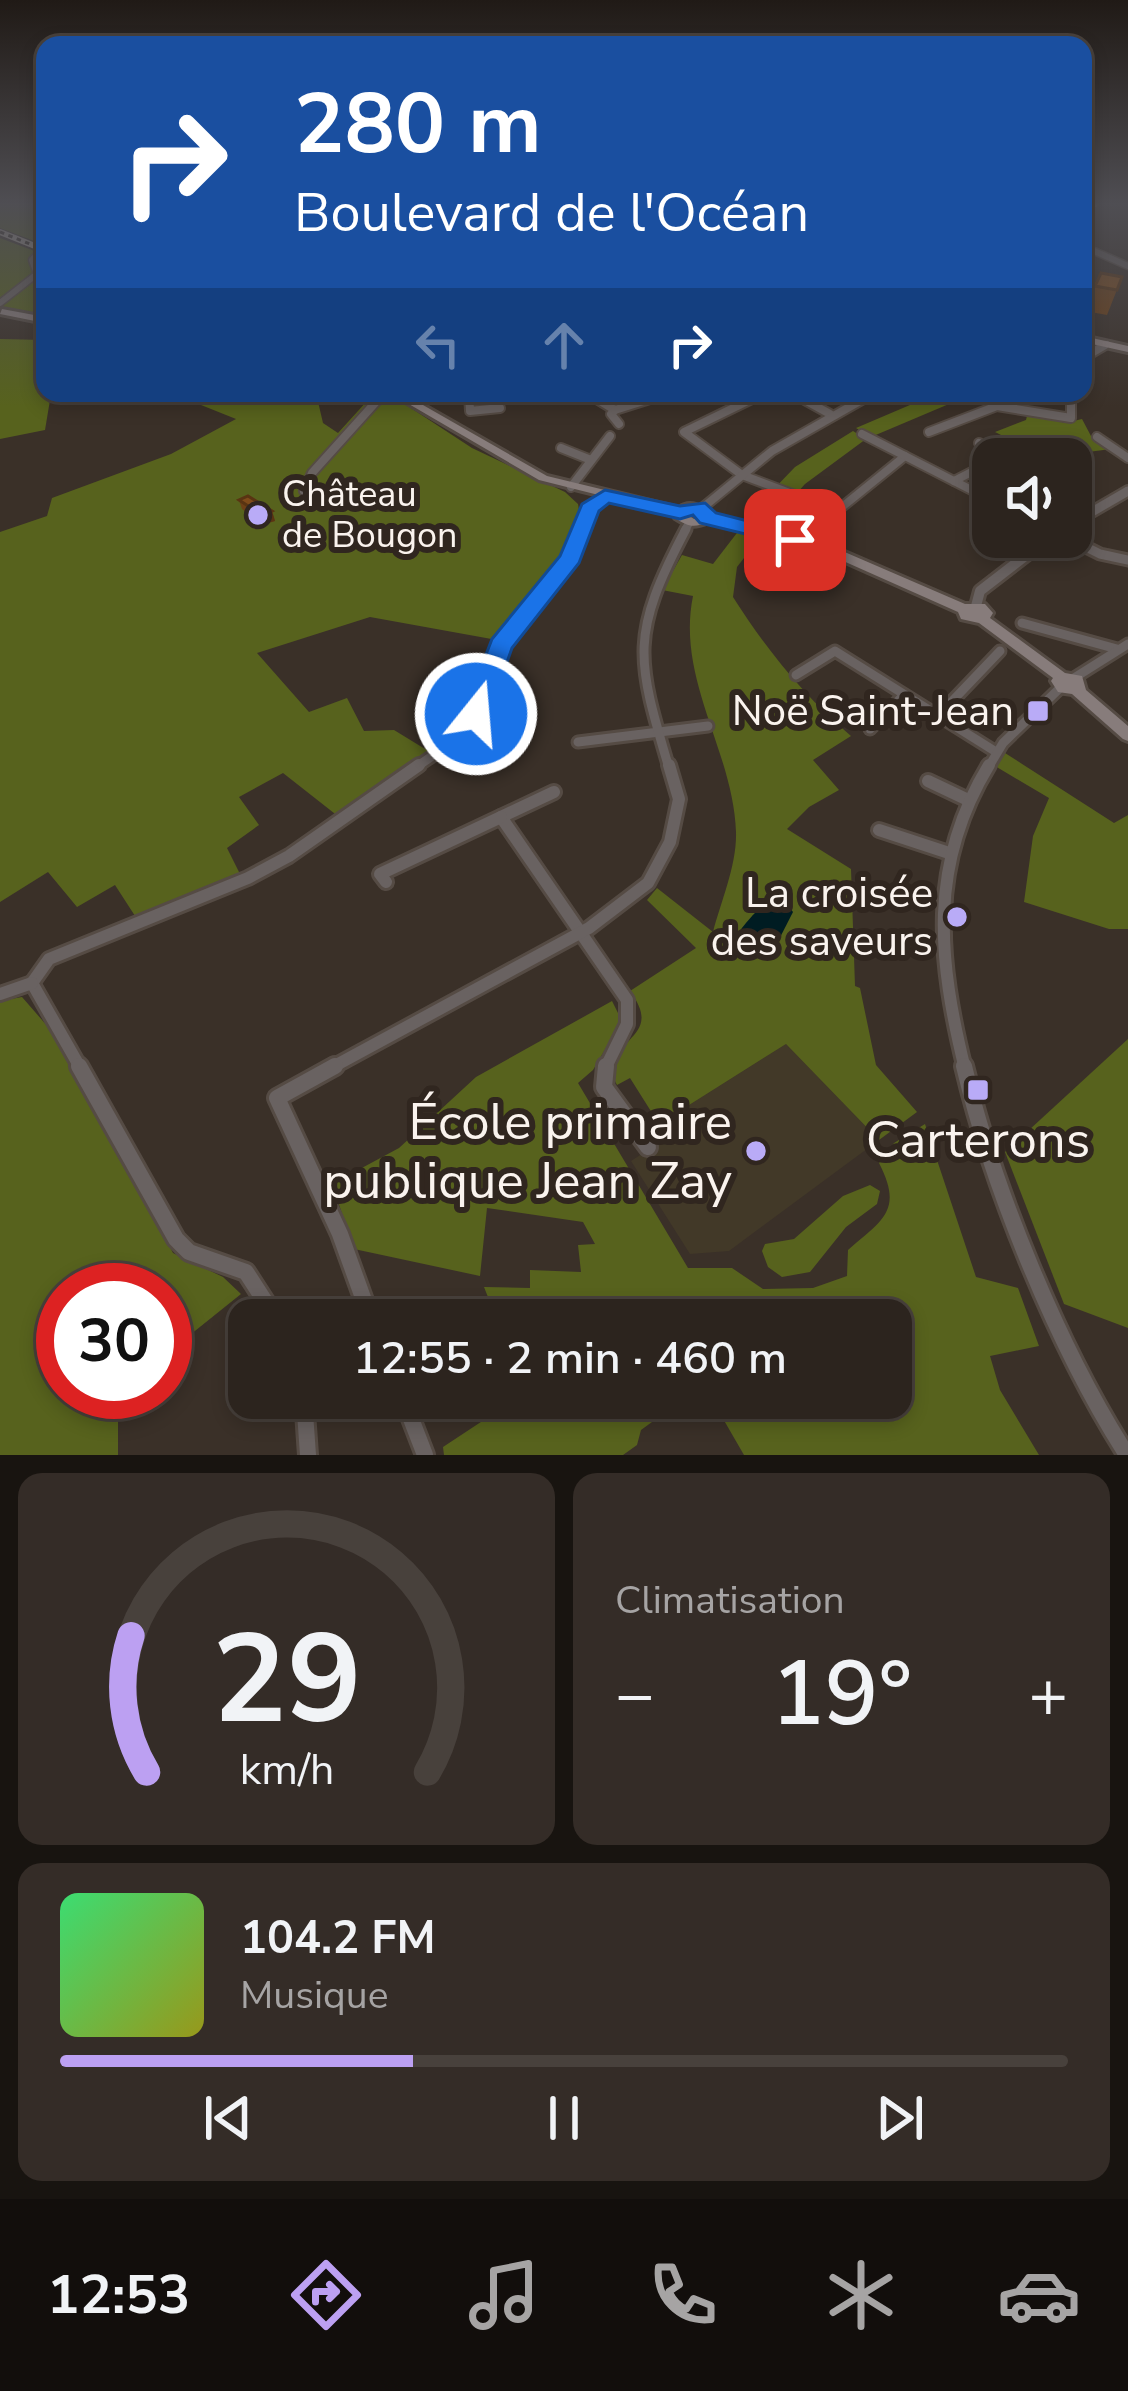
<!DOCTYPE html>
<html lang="fr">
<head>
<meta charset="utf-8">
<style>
	:root { --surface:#2c241e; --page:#342c27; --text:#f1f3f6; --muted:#a6a4a4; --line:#48413c; --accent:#bca0f2 }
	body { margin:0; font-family:"Nunito Sans",sans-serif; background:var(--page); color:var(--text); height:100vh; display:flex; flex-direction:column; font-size:45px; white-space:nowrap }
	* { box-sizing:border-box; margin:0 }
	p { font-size:39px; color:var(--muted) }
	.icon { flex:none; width:66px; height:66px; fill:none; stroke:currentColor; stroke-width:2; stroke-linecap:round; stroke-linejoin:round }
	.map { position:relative; height:1455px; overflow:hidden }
	.panel { display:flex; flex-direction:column; gap:18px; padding:18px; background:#181410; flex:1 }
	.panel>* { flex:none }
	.hud { position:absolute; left:36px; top:36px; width:1056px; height:366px; border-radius:24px; box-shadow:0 6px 18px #0003,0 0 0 3px var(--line); background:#1a4fa0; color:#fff; overflow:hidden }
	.tools { position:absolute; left:972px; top:438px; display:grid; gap:24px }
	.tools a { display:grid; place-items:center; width:120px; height:120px; border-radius:24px; background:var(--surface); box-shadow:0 6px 18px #0003,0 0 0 3px var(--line); font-size:60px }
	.speed { position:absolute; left:36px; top:1263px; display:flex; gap:24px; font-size:60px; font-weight:700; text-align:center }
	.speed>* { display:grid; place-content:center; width:156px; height:156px; border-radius:50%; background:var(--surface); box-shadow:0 6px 18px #0003,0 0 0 3px var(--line); line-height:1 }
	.speed .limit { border:18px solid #d22; background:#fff; color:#111 }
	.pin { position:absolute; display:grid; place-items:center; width:102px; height:102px; color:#fff; margin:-51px; border-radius:24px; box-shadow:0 6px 18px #0006 }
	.me { position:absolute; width:132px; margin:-66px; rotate:17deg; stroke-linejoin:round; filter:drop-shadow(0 0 9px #0008) }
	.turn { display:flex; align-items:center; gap:42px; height:252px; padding:0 60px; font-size:54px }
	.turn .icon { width:156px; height:156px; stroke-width:2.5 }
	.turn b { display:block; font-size:84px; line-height:102px }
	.lanes { display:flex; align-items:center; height:114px; padding:0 60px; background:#0003; justify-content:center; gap:60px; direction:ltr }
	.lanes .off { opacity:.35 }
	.big { font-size:90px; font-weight:600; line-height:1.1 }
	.panel .tile { flex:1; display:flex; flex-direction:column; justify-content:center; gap:18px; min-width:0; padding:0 42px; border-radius:24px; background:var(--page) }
	.panel .dial { align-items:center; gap:0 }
	.dial svg { height:312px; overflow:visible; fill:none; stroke:var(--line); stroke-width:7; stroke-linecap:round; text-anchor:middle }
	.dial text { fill:var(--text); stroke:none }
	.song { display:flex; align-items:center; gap:36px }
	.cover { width:144px; height:144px; border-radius:18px; background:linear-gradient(135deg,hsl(140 70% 55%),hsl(60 70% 35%)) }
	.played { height:12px; border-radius:6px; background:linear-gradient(90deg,var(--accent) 35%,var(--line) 35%) }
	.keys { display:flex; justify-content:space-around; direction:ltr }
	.heat { display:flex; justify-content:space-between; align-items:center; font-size:66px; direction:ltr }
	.panel .tiles { flex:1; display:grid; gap:18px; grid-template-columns:1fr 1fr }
	.tile:last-child { grid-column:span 2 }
	.trip { position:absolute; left:228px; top:1299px; width:684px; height:120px; border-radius:24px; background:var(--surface); box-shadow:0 6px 18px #0003,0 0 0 3px var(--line); font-weight:600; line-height:120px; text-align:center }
	.tab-bar { display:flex; height:192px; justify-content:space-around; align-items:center; background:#120e0c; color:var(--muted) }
	.tab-bar .icon { width:84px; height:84px }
	.tab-bar .current { color:var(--accent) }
	.tab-bar b { font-size:54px; color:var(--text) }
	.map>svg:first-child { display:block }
	.education { fill:#423928 }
	.green { fill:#57621d }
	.water { fill:#001c22 }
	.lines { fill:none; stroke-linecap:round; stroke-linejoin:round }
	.minor-far4-casing { stroke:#554b44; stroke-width:9 }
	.minor-far3-casing { stroke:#554b44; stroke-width:12 }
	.minor-far2-casing { stroke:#554b44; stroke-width:15 }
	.minor-far1-casing { stroke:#554b44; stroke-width:18 }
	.minor-casing { stroke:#554b44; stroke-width:22 }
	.tertiary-far1-casing { stroke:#554b44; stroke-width:14 }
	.tertiary-casing { stroke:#554b44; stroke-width:16 }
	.secondary-casing { stroke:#554b44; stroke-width:6 }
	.minor-far4 { stroke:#696261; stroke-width:6 }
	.minor-far3 { stroke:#696261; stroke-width:8 }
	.minor-far2 { stroke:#696261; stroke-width:9 }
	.minor-far1 { stroke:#696261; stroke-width:12 }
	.minor { stroke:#696261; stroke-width:16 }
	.tertiary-far1 { stroke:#696261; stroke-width:9 }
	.tertiary { stroke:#696261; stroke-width:10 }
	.secondary { fill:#877c7b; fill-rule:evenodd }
	.rail-casing { stroke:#c1b9b3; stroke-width:6 }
	.rail { stroke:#30261f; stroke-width:3; stroke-dasharray:4.5; stroke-linecap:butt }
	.minor-bridge-casing { stroke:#554b44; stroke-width:9; stroke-linecap:butt }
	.minor-bridge { stroke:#696261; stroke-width:6 }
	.wall { fill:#6d4016 }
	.shaded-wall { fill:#593412 }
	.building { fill:#7f4b1a; stroke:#593412; stroke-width:3 }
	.route { fill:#1a73e8; stroke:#114b97; stroke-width:3 }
	.poi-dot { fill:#b9abf7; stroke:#30261f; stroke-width:4.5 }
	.labels { text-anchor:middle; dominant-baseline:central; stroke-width:12; stroke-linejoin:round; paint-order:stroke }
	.far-poi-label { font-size:36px; fill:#faf3ee; stroke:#30261f; text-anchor:start }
	.poi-label { font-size:42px; fill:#faf3ee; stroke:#30261f; text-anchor:end }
	.near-poi-label { font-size:51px; fill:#faf3ee; stroke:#30261f; text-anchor:end }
</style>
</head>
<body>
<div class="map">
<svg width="1128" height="1455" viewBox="0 0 1128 1455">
	<rect width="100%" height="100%" fill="#3a3028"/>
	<path class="education" d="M786,1044L879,1140L729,1251L690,1254L631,1161L668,1137L659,1124Z"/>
	<g class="green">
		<path d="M0,204H45V245L0,228Z"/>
		<path d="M0,238L45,255V318L0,308Z"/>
		<path d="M0,339L45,340V393H140L50,400L45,430L0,439Z"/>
		<path d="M200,393H316L323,423L338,433L368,400L388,393L472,448L565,492L578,504L580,516L566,561L497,640L370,617L257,653L309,712L347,698L364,731L394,730L430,752L339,817L283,773L239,797L259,825L227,848L241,876L137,919L115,885L77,907L48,872L0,902V532L47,516L52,498L171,454L236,419L191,401Z"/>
		<path d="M938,393H975L871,437L856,428Z"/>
		<path d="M1028,412L1065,423L1082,419L1091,436L1110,449C1043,458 1058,464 995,432L1026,420Z"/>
		<path d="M853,431L866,439L805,484L767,527L744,520L795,467Z"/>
		<path d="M740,529L762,535L737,567L733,597C766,649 804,696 851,736L813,760L839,790L809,807L787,829L851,869L855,986L860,988L876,1065L917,1112L879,1140L786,1044L659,1124L630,1078L617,1085L610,1071C621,1033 661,1034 630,991L696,948L647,900L657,888L713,932C721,901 737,865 736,832C733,750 676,679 693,596L662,590L682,555L713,564Z"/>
		<path d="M1005,753L1114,823L1128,815V929H1109L1024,902L1033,836L1049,798L995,766Z"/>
		<path d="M22,997L49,1028L96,1103L173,1253L223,1277L241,1294L165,1355V1290H63V1392H118V1455H0V1001Z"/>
		<path d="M612,1001L622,1021L593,1070L578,1083L688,1268H732L763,1289L813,1288L847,1276L848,1250C884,1219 903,1210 879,1163L894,1143L925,1124L976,1277L1018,1288L1039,1346L990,1356L1000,1390L1039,1455H744L711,1398H891V1320H497L484,1287L530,1288V1270L581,1272L578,1245L595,1244L583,1222L487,1208L480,1276L354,1249L332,1184L399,1148L476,1077Z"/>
		<path d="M1128,1039V1328L1064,1304L1005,1152Z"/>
		<path d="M870,1185L880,1191L877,1204L846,1227L810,1272L782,1277L768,1267L762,1251L765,1244L794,1239L843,1196Z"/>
		<path d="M507,1398H685L641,1430L637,1445L623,1455H444L443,1447L490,1416Z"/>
	</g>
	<path class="water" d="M778,892L793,912L769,959L764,960L735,939C740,927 767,899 778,892Z"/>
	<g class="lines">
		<g class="minor-far4-casing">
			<g id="minor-far4">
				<path d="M1083,246L1128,266"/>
				<path d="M0,303L37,274L32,260L37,255"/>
				<path d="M1099,348L1107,344"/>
			</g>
		</g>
		<g class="minor-far3-casing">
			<g id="minor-far3">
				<path d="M1083,358L1105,345"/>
				<path d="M469,393L470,411L500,408"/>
				<path d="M587,393L615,410L611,414L619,424"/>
				<path d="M764,393L684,432L742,475L837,511L905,456"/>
				<path d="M792,393L830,414"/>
				<path d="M615,410L669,393"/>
				<path d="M929,432L997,406L1071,418V393"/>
				<path d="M862,434L993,501"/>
				<path d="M1097,437L1128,458"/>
				<path d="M979,443L1006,459"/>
				<path d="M561,448L591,460"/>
				<path d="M954,481L993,461"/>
				<path d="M571,487L610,436"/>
				<path d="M304,491L312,473L384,393"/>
				<path d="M701,509L772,451L874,393"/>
				<path d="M580,532L589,508L605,496"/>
				<path d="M684,532L689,523"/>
			</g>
		</g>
		<g class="minor-far2-casing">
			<g id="minor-far2">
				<path d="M1066,537L1100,554L1128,560"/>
				<path d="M1022,623L1117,649"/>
				<path d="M796,675L835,651L993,750"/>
				<path d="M1074,678L1128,644"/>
				<path d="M937,717L1000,651"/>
				<path d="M870,729L903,696"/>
				<path d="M578,742L708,726"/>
				<path d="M415,768C437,752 464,737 477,712C491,684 493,653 512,626C536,592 567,570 581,529"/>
				<path d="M669,768C636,657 630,635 686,529"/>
				<path d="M988,768L1003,743L1061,687"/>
			</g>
		</g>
		<g class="minor-far1-casing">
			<g id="minor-far1">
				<path d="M928,781L966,799"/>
				<path d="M554,792L501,817L627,1000V1024L605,1069"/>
				<path d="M879,830L949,853"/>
				<path d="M386,882L380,874L501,817"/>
				<path d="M32,983L49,959L248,878L289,856L419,765"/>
				<path d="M32,983L81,1069"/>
				<path d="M0,994L32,983"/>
				<path d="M329,1069L589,928L648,883L670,842L679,799L669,765"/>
				<path d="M965,1069C938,959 928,865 989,765"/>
			</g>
		</g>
		<g class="minor-casing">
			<g id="minor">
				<path d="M79,1066L176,1239L189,1252L246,1272L277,1320"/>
				<path d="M335,1066L277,1098L340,1234L371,1320"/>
				<path d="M606,1066L604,1087L648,1147"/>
				<path d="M964,1066C993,1189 1059,1349 1127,1455"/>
				<path d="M304,1398L308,1455"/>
				<path d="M403,1398L425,1455"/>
			</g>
		</g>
		<g class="tertiary-far1-casing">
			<path id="tertiary-far1" d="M1071,524L1128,491"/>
		</g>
		<g class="tertiary-casing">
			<path id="tertiary" d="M976,606L980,591L1050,537"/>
		</g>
		<g class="secondary-casing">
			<g id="secondary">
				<path d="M2,309L45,317V323L0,314Z"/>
				<path d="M1083,336L1128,346V352L1083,342Z"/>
				<path d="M390,393H402L547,476L679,508C691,499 702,507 712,515L840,550L965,604H985L993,613L990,618L1065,673L1082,676L1086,690L1128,726V741L1123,739L1072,694L1058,692L1051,681L1053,678L979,623L961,619L958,612L832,556L709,522C693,528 689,527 675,518L674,514L539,480ZM688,512H694L700,517L694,519L686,514Z"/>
			</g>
		</g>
		<use href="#minor-far4" class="minor-far4"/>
		<use href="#minor-far3" class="minor-far3"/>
		<use href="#minor-far2" class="minor-far2"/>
		<use href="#minor-far1" class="minor-far1"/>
		<use href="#minor" class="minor"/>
		<use href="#tertiary-far1" class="tertiary-far1"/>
		<use href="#tertiary" class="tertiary"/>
		<use href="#secondary" class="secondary"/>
		<g class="rail-casing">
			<g id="rail">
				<path d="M1083,207L1095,204"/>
				<path d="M0,232L45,250"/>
			</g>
		</g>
		<use href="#rail" class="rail"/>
		<g class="minor-bridge-casing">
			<path id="minor-bridge" d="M37,255L45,250"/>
		</g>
		<use href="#minor-bridge" class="minor-bridge"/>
	</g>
	<g class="wall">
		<path d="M1101,273L1122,277L1107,315L1085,311Z"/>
		<path d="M239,500L272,511L275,521L264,524L242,509Z"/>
	</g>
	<path class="shaded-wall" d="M272,511L275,521L264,524L262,515Z"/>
	<g class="building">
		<path d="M1101,273L1122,277L1117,290L1095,286Z"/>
		<path d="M248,496L272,511L262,515L239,500Z"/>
	</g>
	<linearGradient id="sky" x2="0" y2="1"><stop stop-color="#201a16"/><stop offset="0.5" stop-color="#4f4e53"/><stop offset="1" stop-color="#4f4e53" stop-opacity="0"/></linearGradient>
	<rect width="1128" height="407" fill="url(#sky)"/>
	<path class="route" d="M605,490L680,506L705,503L716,513L803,535L806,540L795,546L700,523L693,515L680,519L609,503L599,511L579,563L512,648L486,721H467L463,714L492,639L560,556L582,504Z"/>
	<g class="poi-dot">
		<circle cx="258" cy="515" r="12"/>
		<rect x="1026" y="699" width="24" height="24" rx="6"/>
		<circle cx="957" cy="917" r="12"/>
		<rect x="966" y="1078" width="24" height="24" rx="6"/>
		<circle cx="756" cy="1151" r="12"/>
	</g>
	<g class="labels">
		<g class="far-poi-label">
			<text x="282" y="494">Château<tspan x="282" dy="41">de Bougon</tspan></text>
		</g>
		<g class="poi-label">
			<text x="1014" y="711">Noë Saint-Jean</text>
			<text x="933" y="893">La croisée<tspan x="933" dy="48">des saveurs</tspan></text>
		</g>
		<g class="near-poi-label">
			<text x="732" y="1122">École primaire<tspan x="732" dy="59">publique Jean Zay</tspan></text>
			<text x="978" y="1140" text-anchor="middle">Carterons</text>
		</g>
	</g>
</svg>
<div class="tools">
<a><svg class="icon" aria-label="sound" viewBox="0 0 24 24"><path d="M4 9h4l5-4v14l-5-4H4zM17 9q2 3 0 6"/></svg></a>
</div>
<div class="speed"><div class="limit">30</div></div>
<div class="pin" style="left:795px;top:540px;background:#d93025"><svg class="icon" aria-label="arrive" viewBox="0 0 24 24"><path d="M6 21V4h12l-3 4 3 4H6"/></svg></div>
<svg class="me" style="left:476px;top:714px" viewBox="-20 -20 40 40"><circle r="17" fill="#1a73e8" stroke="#fff" stroke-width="3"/><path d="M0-11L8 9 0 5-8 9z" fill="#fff"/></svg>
<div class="trip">12:55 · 2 min · 460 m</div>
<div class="hud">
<div class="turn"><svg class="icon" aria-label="right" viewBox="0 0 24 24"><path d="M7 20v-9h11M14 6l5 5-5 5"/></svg><div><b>280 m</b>Boulevard de l'Océan</div></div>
<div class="lanes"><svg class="icon off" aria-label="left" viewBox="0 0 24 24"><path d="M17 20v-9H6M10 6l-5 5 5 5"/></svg><svg class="icon off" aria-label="ahead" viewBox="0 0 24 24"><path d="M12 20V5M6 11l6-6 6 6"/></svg><svg class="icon" aria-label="right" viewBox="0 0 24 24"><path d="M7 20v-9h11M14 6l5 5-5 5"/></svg></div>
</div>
</div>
<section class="panel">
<div class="tiles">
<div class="tile dial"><svg viewBox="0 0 100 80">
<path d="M14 69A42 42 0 1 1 86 69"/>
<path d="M14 69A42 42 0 0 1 10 34" stroke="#bca0f2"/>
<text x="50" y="56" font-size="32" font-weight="700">29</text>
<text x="50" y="72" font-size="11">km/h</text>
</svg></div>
<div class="tile"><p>Climatisation</p>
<div class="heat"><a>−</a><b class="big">19°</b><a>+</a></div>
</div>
<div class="tile">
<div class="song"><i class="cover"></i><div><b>104.2 FM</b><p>Musique</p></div></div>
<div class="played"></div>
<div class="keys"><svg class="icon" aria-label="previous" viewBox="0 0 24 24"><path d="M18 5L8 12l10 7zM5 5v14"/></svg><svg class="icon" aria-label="pause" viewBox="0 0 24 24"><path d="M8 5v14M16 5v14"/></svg><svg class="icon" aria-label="next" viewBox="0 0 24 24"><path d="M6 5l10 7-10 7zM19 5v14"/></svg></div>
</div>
</div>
</section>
<nav class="tab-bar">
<b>12:53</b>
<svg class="icon current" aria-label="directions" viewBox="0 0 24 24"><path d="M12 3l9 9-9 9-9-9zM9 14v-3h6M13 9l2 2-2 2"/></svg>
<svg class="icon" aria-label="music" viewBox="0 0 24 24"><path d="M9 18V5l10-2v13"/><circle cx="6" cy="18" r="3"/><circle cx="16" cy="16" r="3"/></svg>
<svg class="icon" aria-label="phone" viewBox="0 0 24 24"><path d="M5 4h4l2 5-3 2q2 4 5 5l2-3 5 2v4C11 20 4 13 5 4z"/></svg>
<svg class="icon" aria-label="climate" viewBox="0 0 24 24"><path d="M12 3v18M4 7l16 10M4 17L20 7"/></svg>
<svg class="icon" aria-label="car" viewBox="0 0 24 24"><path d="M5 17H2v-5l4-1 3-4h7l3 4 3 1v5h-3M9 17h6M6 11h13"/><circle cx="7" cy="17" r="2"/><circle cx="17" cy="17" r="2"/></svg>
</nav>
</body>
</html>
